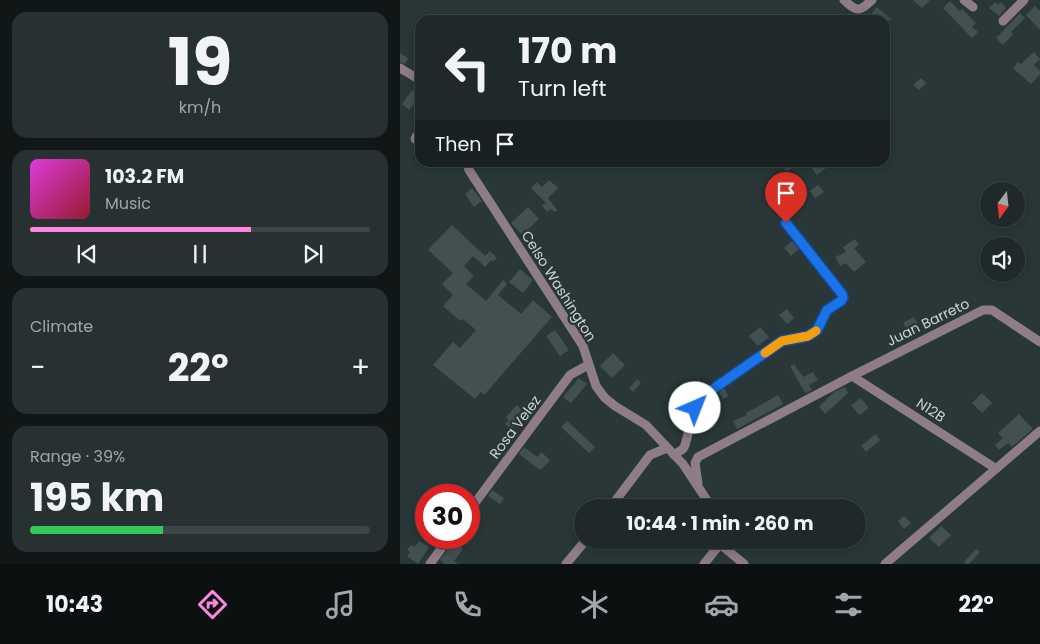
<!DOCTYPE html>
<html lang="en">
<head>
<meta charset="utf-8">
<style>
	:root { --surface:#1f292a; --page:#273132; --text:#f1f3f6; --muted:#a1a6a8; --line:#3c4547; --accent:#fe86e0 }
	body { margin:0; font-family:Poppins,sans-serif; background:var(--page); color:var(--text); height:100vh; display:flex; flex-direction:column; font-size:19px; white-space:nowrap }
	* { box-sizing:border-box; margin:0 }
	p { font-size:16px; color:var(--muted) }
	.icon { flex:none; width:28px; height:28px; fill:none; stroke:currentColor; stroke-width:2; stroke-linecap:round; stroke-linejoin:round }
	.map { position:relative; flex:1; overflow:hidden }
	.panel { display:flex; flex-direction:column; gap:12px; padding:12px; background:#111717; width:400px }
	.panel>* { flex:none }
	.hud { position:absolute; left:15px; top:15px; width:475px; height:152px; border-radius:15px; box-shadow:0 2px 12px #0003,0 0 0 1px var(--line); background:#1f292a; color:var(--text); overflow:hidden }
	.needle { width:32px; rotate:195deg }
	.buttons { position:absolute; left:580px; top:182px; display:grid; gap:10px }
	.buttons a { display:grid; place-items:center; width:45px; height:45px; border-radius:50%; background:var(--surface); box-shadow:0 2px 12px #0003,0 0 0 1px var(--line); font-size:25px }
	.speed { position:absolute; left:15px; top:484px; display:flex; gap:10px; font-size:25px; font-weight:700; text-align:center }
	.speed>* { display:grid; place-content:center; width:65px; height:65px; border-radius:50%; background:var(--surface); box-shadow:0 2px 12px #0003,0 0 0 1px var(--line); line-height:1 }
	.speed .limit { border:8px solid #d22; background:#fff; color:#111 }
	.pin { position:absolute; display:grid; place-items:center; width:42px; height:42px; color:#fff; margin:-51px -21px; border-radius:50% 50% 50% 0; rotate:-45deg; box-shadow:0 0 5px #0007 }
	.pin .icon { rotate:45deg }
	.me { position:absolute; width:55px; margin:-28px; rotate:44deg; stroke-linejoin:round; filter:drop-shadow(0 0 4px #0008) }
	.turn { display:flex; align-items:center; gap:18px; height:105px; padding:0 20px; font-size:22px }
	.turn .icon { width:65px; height:65px; stroke-width:2.5 }
	.turn b { display:block; font-size:35px; line-height:42px }
	.then { display:flex; align-items:center; height:48px; padding:0 20px; background:#0003; gap:10px; font-size:19px }
	.big { font-size:38px; font-weight:700; line-height:1.1 }
	.panel .card { flex:1; display:flex; flex-direction:column; justify-content:center; gap:8px; min-width:0; padding:0 18px; border-radius:15px; background:var(--page) }
	.panel .dial { align-items:center; gap:0 }
	.dial b { font-size:65px; line-height:1 }
	.song { display:flex; align-items:center; gap:15px }
	.cover { width:60px; height:60px; border-radius:8px; background:linear-gradient(135deg,hsl(300 70% 55%),hsl(350 70% 35%)) }
	.played { height:5px; border-radius:2px; background:linear-gradient(90deg,var(--accent) 65%,var(--line) 65%) }
	.keys { display:flex; justify-content:space-around; direction:ltr }
	.heat { display:flex; justify-content:space-between; align-items:center; font-size:28px; direction:ltr }
	.charge { height:8px; border-radius:4px; background:linear-gradient(90deg,#34c759 39%,var(--line) 0) }
	.trip { position:absolute; left:174px; top:499px; width:292px; height:50px; border-radius:25px; background:var(--surface); box-shadow:0 2px 12px #0003,0 0 0 1px var(--line); font-weight:700; line-height:50px; text-align:center }
	.dock { display:flex; height:80px; justify-content:space-around; align-items:center; background:#0c1011; color:var(--muted) }
	.dock .icon { width:35px; height:35px }
	.dock .selected { color:var(--accent) }
	.dock b { font-size:22px; color:var(--text) }
	main { display:flex; flex:1; min-height:0 }
	.map>svg:first-child { display:block }
	.building { fill:#425051 }
	.lines { fill:none; stroke-linecap:round; stroke-linejoin:round }
	.minor { stroke:#8e7c89; stroke-width:9 }
	.route-casing { stroke:#114b97; stroke-width:12 }
	.route { stroke:#1a73e8; stroke-width:9 }
	.slow { stroke:#f59e0b; stroke-width:9 }
	.labels { text-anchor:middle; dominant-baseline:central; stroke-width:5; stroke-linejoin:round; paint-order:stroke }
	.street-label { font-size:14px; fill:#ccd4d5; stroke:#293738 }
</style>
</head>
<body>
<main>
<section class="panel">
<div class="card dial"><b>19</b><p>km/h</p></div>
<div class="card">
<div class="song"><i class="cover"></i><div><b>103.2 FM</b><p>Music</p></div></div>
<div class="played"></div>
<div class="keys"><svg class="icon" aria-label="previous" viewBox="0 0 24 24"><path d="M18 5L8 12l10 7zM5 5v14"/></svg><svg class="icon" aria-label="pause" viewBox="0 0 24 24"><path d="M8 5v14M16 5v14"/></svg><svg class="icon" aria-label="next" viewBox="0 0 24 24"><path d="M6 5l10 7-10 7zM19 5v14"/></svg></div>
</div>
<div class="card"><p>Climate</p>
<div class="heat"><a>−</a><b class="big">22°</b><a>+</a></div>
</div>
<div class="card"><p>Range · 39%</p><b class="big">195 km</b><div class="charge"></div></div>
</section>
<div class="map">
<svg width="640" height="564" viewBox="0 0 640 564">
	<rect width="100%" height="100%" fill="#293738"/>
	<g class="building">
		<path d="M513,0H530L522,8Z"/>
		<path d="M550,1L560,11L562,9L576,23L572,27L578,32L572,38L543,8Z"/>
		<path d="M595,2L598,5L601,2L606,8L599,16L589,8Z"/>
		<path d="M635,6L640,11V30L626,15Z"/>
		<path d="M477,7L492,20H466Z"/>
		<path d="M620,13L625,18L611,32L613,34L603,45L596,38Z"/>
		<path d="M634,52L640,59L634,65L640,71V74L631,84L613,68L618,62L621,64Z"/>
		<path d="M0,53L8,58L5,64L0,62Z"/>
		<path d="M521,78L526,83L519,90L513,85Z"/>
		<path d="M12,90L20,96L9,110L2,104Z"/>
		<path d="M382,162H404L386,171Z"/>
		<path d="M407,162H422L426,168L417,175Z"/>
		<path d="M149,180L158,188L148,198L157,210L155,212L151,209L147,212L142,205L146,203L131,188L137,182L142,187Z"/>
		<path d="M418,185L424,192L415,198L410,191Z"/>
		<path d="M72,188L82,201L74,207L65,194Z"/>
		<path d="M378,190L384,199L391,195L398,207L380,218L368,197Z"/>
		<path d="M128,207L139,219L122,235L111,223Z"/>
		<path d="M52,225L85,256L90,251L97,258L93,262L91,260L85,267L73,256L64,266L74,276L66,284L86,301L103,280L107,284L98,295L121,314L133,300L152,317L84,395L81,392L75,399L33,365L53,342L60,348L76,330L63,319L60,321L43,306L53,295L42,284L53,273L28,250Z"/>
		<path d="M455,239L459,245L454,248L466,262L454,272L446,263L440,266L435,257L446,252L443,247Z"/>
		<path d="M392,241L399,249L391,256L384,248Z"/>
		<path d="M120,269L133,280L123,293L109,282Z"/>
		<path d="M387,309L394,318L387,324L379,315Z"/>
		<path d="M514,317L522,331L512,337L503,323Z"/>
		<path d="M360,327L369,337L358,346L349,336Z"/>
		<path d="M155,330L169,350L160,356L146,336Z"/>
		<path d="M213,353L225,365L212,378L200,366Z"/>
		<path d="M394,364L403,377L413,372L418,380L409,385L412,390L405,393L390,366Z"/>
		<path d="M179,378L187,384L171,403L163,397Z"/>
		<path d="M237,379L241,383L233,392L229,388Z"/>
		<path d="M445,387L448,393L425,414L419,407L434,392Z"/>
		<path d="M324,388L328,396L323,399L319,392Z"/>
		<path d="M582,393L592,403L582,413L572,403Z"/>
		<path d="M378,395L383,404L337,429L333,421L347,415L346,413Z"/>
		<path d="M461,398L469,408L459,415L451,405Z"/>
		<path d="M117,405L124,412L119,418L120,420L112,429L105,424L109,420L106,417Z"/>
		<path d="M619,414L633,429L612,447L608,443L599,450L595,445L603,438L598,433Z"/>
		<path d="M167,421L195,447L189,453L161,427Z"/>
		<path d="M476,434L480,440L466,452L461,446Z"/>
		<path d="M124,447L137,457L142,452L150,461L140,470L119,454Z"/>
		<path d="M92,490L104,498L100,504L88,496Z"/>
		<path d="M504,516L511,523L504,529L498,521Z"/>
		<path d="M541,526L551,535L539,547L529,538Z"/>
		<path d="M19,541L29,547L18,564L7,556L10,552L7,550L11,545L14,547Z"/>
		<path d="M54,542L63,549L54,561L58,564H45L40,560Z"/>
		<path d="M576,549L580,552L569,564H566L564,562Z"/>
	</g>
	<g class="lines">
		<g class="minor">
			<path d="M444,0C457,12 459,12 472,0"/>
			<path d="M564,0L573,7"/>
			<path d="M603,21L624,0"/>
			<path d="M0,68L20,80"/>
			<path d="M15,139L20,130"/>
			<path d="M71,162L68,167L69,170L183,346L196,386L205,398L215,406L246,425L283,464L312,508"/>
			<path d="M452,376L595,468"/>
			<path d="M274,455L283,449L285,445L295,408L305,394L382,341L408,336L417,330L427,310L441,301L443,298L442,294L386,223"/>
			<path d="M298,484L295,463L298,457L452,376L583,310H592L640,342"/>
			<path d="M210,508L250,455L267,448"/>
			<path d="M69,511L170,375L188,365"/>
			<path d="M319,540L320,544L344,564"/>
			<path d="M30,564L49,538"/>
			<path d="M166,564L186,540"/>
			<path d="M304,564L320,544"/>
			<path d="M485,564L640,431"/>
		</g>
	</g>
	<g class="lines">
		<g class="route-casing">
			<path id="route" d="M295,408L306,394L382,341L408,336L417,330L427,310L441,301L443,298L442,294L386,223"/>
		</g>
		<use href="#route" class="route"/>
		<path class="slow" d="M365,353L382,341L408,336L416,331"/>
	</g>
	<g class="labels">
		<g class="street-label">
			<text transform="translate(159 286) rotate(58)">Celso Washington</text>
			<text transform="translate(528 322) rotate(-26)">Juan Barreto</text>
			<text transform="translate(531 410) rotate(33)">N12B</text>
			<text transform="translate(115 427) rotate(-53)">Rosa Velez</text>
		</g>
	</g>
</svg>
<div class="buttons">
<a><svg class="needle" viewBox="-14 -14 28 28"><path d="M0-13l5 13h-10z" fill="#e53935"/><path d="M0 13l5-13h-10z" fill="#a1a6a8"/></svg></a>
<a><svg class="icon" aria-label="sound" viewBox="0 0 24 24"><path d="M4 9h4l5-4v14l-5-4H4zM17 9q2 3 0 6"/></svg></a>
</div>
<div class="speed"><div class="limit">30</div></div>
<div class="pin" style="left:386px;top:223px;background:#d93025"><svg class="icon" aria-label="arrive" viewBox="0 0 24 24"><path d="M6 21V4h12l-3 4 3 4H6"/></svg></div>
<svg class="me" style="left:295px;top:408px" viewBox="-20 -20 40 40"><circle r="19" fill="#fff"/><path d="M0-13L10 11 0 6-10 11z" fill="#1a73e8"/></svg>
<div class="trip">10:44 · 1 min · 260 m</div>
<div class="hud">
<div class="turn"><svg class="icon" aria-label="left" viewBox="0 0 24 24"><path d="M17 20v-9H6M10 6l-5 5 5 5"/></svg><div><b>170 m</b>Turn left</div></div>
<div class="then">Then<svg class="icon" aria-label="arrive" viewBox="0 0 24 24"><path d="M6 21V4h12l-3 4 3 4H6"/></svg></div>
</div>
</div>
</main>
<nav class="dock">
<b>10:43</b>
<svg class="icon selected" aria-label="directions" viewBox="0 0 24 24"><path d="M12 3l9 9-9 9-9-9zM9 14v-3h6M13 9l2 2-2 2"/></svg>
<svg class="icon" aria-label="music" viewBox="0 0 24 24"><path d="M9 18V5l10-2v13"/><circle cx="6" cy="18" r="3"/><circle cx="16" cy="16" r="3"/></svg>
<svg class="icon" aria-label="phone" viewBox="0 0 24 24"><path d="M5 4h4l2 5-3 2q2 4 5 5l2-3 5 2v4C11 20 4 13 5 4z"/></svg>
<svg class="icon" aria-label="climate" viewBox="0 0 24 24"><path d="M12 3v18M4 7l16 10M4 17L20 7"/></svg>
<svg class="icon" aria-label="car" viewBox="0 0 24 24"><path d="M5 17H2v-5l4-1 3-4h7l3 4 3 1v5h-3M9 17h6M6 11h13"/><circle cx="7" cy="17" r="2"/><circle cx="17" cy="17" r="2"/></svg>
<svg class="icon" aria-label="filters" viewBox="0 0 24 24"><path d="M4 7h16M4 17h16"/><circle cx="9" cy="7" r="2"/><circle cx="15" cy="17" r="2"/></svg>
<b>22°</b>
</nav>
</body>
</html>
